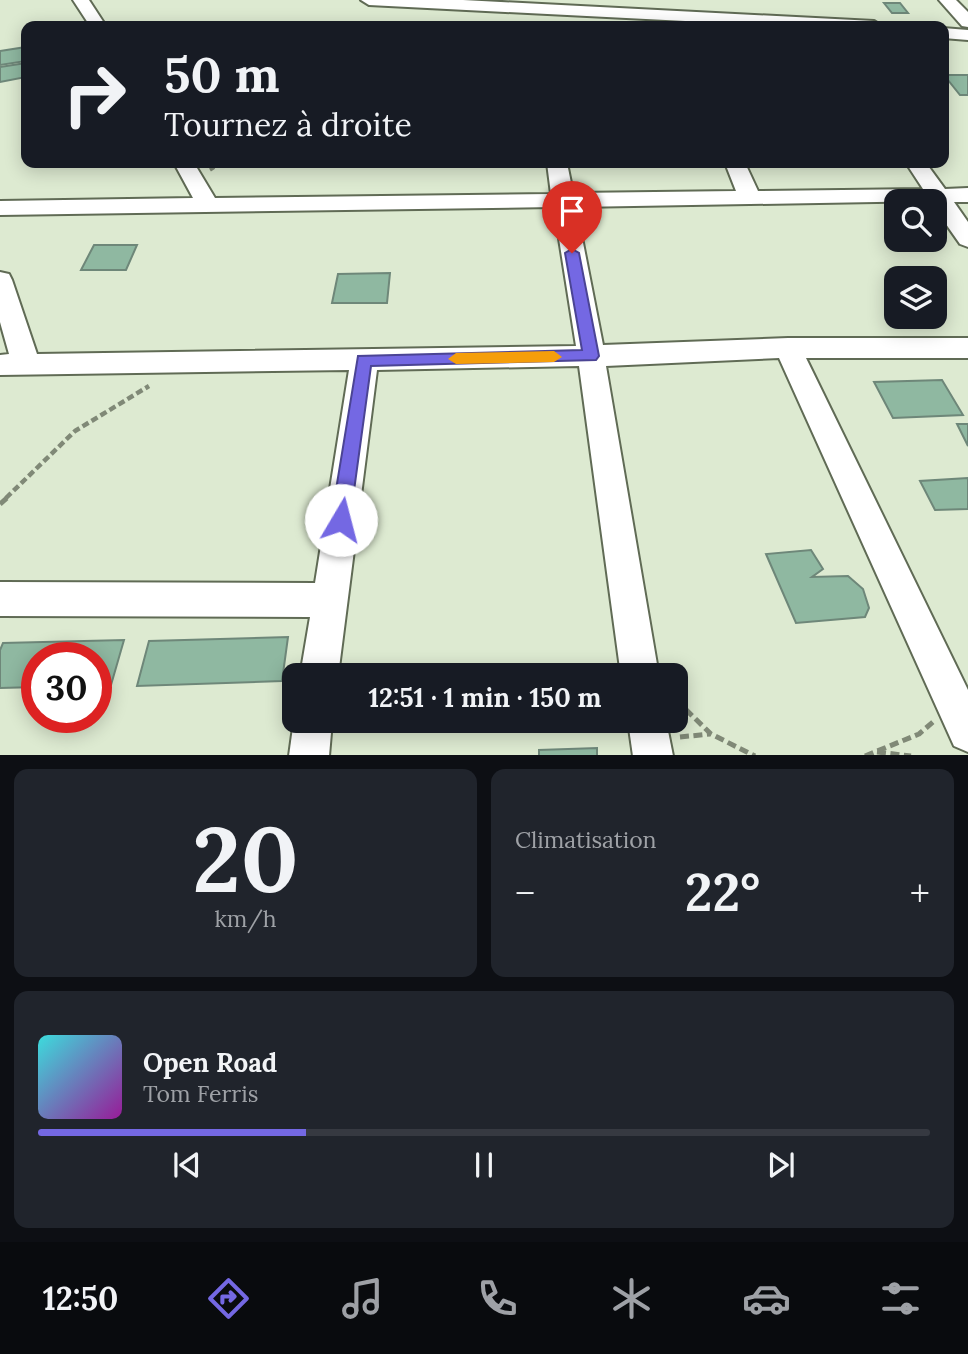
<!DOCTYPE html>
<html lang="fr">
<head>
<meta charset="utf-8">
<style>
	:root { --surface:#171b24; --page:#20242c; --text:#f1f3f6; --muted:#9ea1a6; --line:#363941; --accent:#7468e3 }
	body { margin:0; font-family:Lora,serif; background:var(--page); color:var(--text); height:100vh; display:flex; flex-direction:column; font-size:26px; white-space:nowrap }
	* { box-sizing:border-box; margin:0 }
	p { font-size:23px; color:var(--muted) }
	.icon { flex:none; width:38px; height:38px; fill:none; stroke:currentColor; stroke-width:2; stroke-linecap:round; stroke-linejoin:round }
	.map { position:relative; height:755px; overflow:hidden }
	.details { display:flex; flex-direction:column; gap:14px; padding:14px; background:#0d0f14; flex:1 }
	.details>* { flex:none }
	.guide { position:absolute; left:21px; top:21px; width:928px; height:147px; border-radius:14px; box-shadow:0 4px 18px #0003; background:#171b24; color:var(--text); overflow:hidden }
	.controls { position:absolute; left:884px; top:189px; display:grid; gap:14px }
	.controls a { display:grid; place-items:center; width:63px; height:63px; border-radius:14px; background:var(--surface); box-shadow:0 4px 18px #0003; font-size:35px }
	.speed { position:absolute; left:21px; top:642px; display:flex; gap:14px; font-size:35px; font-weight:700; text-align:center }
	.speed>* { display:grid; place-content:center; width:91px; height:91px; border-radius:50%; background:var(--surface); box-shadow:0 4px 18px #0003; line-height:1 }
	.speed .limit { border:10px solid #d22; background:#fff; color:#111 }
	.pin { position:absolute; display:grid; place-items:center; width:60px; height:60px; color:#fff; margin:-72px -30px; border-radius:50% 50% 50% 0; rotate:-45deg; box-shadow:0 0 7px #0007 }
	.pin .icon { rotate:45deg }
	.me { position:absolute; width:77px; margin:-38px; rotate:8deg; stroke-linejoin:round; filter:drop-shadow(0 0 5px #0008) }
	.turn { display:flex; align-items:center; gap:24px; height:147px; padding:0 28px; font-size:32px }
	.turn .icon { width:91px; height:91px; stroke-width:2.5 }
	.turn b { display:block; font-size:49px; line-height:60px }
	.big { font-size:52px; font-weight:700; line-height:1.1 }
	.details .card { flex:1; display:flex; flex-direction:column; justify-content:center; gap:10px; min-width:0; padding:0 24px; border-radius:14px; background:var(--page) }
	.details .dial { align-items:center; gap:0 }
	.dial b { font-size:91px; line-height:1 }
	.song { display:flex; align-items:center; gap:21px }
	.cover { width:84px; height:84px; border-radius:10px; background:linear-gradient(135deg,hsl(180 70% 55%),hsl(300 70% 35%)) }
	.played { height:7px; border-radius:4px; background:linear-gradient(90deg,var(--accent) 30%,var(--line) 30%) }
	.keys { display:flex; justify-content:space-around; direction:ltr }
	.heat { display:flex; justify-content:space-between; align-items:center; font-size:38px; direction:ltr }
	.details .tiles { flex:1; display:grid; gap:14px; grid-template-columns:1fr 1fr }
	.card:last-child { grid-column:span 2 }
	.trip { position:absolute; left:282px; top:663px; width:406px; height:70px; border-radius:14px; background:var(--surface); box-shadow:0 4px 18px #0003; font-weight:700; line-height:70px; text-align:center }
	.dock { display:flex; height:112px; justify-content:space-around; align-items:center; background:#090b0e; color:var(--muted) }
	.dock .icon { width:49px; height:49px }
	.dock .current { color:var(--accent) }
	.dock b { font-size:32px; color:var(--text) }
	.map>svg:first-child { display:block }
	.building { fill:#8fb8a1; stroke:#6e8779; stroke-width:2 }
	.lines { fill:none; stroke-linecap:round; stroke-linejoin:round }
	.minor-casing { stroke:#606b55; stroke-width:4 }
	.path-far2 { stroke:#808977; stroke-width:3.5; stroke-dasharray:5 2.5; stroke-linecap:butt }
	.path-far1 { stroke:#808977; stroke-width:4.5; stroke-dasharray:7 3.5; stroke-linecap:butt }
	.path { stroke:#808977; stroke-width:5; stroke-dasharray:9 4.5; stroke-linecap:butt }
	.minor { fill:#fff; fill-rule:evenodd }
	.route { fill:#7468e3; stroke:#4b4494; stroke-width:2 }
	.slow { fill:#f59e0b }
</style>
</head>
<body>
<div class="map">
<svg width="968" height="756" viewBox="0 0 968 756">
	<rect width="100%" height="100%" fill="#ddead1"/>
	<g class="building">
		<path d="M884,3H900L908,13H892Z"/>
		<path d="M26,47V61L0,65V51Z"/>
		<path d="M26,63V77L0,82V67Z"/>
		<path d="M944,75H968V95H960Z"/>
		<path d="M94,245H137L126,270H81Z"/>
		<path d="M390,273L387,303H332L338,274Z"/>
		<path d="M942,380L963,415L893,418L874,382Z"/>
		<path d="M957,424H968V446Z"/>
		<path d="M968,478V509L935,510L920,481Z"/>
		<path d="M811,550L823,569L812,577L848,576L863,589L869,608L865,617L796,623L766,554Z"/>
		<path d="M288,637L282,681L137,686L149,641Z"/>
		<path d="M124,640L111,685H96V658H37V687L0,688V650L3,643Z"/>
		<path d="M597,748V756H539V750Z"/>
	</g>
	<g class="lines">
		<g class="minor-casing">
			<g id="minor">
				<path d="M73,0H89L106,26H90Z"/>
				<path d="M361,0H463L874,21L882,26H782L369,5Z"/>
				<path d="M939,0H956L968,12V27L962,26Z"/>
				<path d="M943,28L968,30V40L943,38Z"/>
				<path d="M174,163H194L215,198L551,194L547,163H567L573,193L736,191L725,163H745L758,191L923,189L906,163H926L945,189L968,188V202H954L968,222V247L960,244L934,207V201L576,207L603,345L788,338H968V358H806L968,690V752L954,746L779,358L606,366L659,676H621L579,366L377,370L338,676H300L310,617L0,616V582L315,583L349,370L0,375V355L9,354L0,322V272L9,274L12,280L37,354L576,346L554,207L0,215V201L193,198Z"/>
				<path d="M294,720L332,721L329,756H289Z"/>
				<path d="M628,721H666L673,756H633Z"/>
			</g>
		</g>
		<path class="path-far2" d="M210,170L221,163"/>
		<path class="path-far1" d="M6,498L75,431L149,386"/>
		<g class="path">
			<path d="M0,504L8,497"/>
			<path d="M676,700L711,734L755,756"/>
			<path d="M680,737L710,734"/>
			<path d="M877,752L911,756"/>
			<path d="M865,756L919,734L933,722"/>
		</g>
		<use href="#minor" class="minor"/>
	</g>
	<path class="route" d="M572,249L579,253L599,356L596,360L371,366L350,520L347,526L341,529L334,526L331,520L358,356L582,350L565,253Z"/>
	<path class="slow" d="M554,351L562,357L554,362L456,364L448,359L456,353Z"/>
</svg>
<div class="controls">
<a><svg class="icon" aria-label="search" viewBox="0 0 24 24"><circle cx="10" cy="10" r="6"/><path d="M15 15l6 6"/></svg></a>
<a><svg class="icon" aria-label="layers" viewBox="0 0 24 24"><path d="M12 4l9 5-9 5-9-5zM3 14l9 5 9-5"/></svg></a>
</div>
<div class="speed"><div class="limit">30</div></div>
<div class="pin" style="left:572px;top:253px;background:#d93025"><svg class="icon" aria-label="arrive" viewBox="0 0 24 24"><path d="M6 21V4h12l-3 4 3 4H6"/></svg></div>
<svg class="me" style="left:341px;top:520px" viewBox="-20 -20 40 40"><circle r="19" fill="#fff"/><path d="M0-13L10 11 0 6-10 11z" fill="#7468e3"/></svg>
<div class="trip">12:51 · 1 min · 150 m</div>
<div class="guide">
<div class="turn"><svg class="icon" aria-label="right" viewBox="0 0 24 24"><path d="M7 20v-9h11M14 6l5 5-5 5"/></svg><div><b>50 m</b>Tournez à droite</div></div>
</div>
</div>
<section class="details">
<div class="tiles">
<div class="card dial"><b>20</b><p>km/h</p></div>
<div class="card"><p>Climatisation</p>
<div class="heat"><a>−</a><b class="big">22°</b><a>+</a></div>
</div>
<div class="card">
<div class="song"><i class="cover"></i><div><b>Open Road</b><p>Tom Ferris</p></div></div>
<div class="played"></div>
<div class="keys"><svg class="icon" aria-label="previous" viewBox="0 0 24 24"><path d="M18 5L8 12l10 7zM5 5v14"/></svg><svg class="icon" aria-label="pause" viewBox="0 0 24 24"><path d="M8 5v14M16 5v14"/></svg><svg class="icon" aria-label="next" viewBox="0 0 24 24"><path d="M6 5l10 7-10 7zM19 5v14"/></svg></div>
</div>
</div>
</section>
<nav class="dock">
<b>12:50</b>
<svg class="icon current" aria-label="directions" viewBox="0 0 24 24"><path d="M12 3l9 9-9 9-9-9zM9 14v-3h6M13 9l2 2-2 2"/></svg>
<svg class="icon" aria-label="music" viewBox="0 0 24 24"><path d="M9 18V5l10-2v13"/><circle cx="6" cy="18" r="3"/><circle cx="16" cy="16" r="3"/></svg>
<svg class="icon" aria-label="phone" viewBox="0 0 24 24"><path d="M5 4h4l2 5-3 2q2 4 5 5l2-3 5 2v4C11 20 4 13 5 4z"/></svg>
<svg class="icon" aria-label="climate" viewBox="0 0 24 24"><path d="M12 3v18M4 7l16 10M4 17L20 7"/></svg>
<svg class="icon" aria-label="car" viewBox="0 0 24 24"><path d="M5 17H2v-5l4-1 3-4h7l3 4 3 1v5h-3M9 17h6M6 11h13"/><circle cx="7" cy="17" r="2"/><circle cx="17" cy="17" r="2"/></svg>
<svg class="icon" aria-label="filters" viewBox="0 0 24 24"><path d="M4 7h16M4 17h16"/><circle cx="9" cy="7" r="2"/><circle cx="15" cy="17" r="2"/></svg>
</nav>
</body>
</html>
